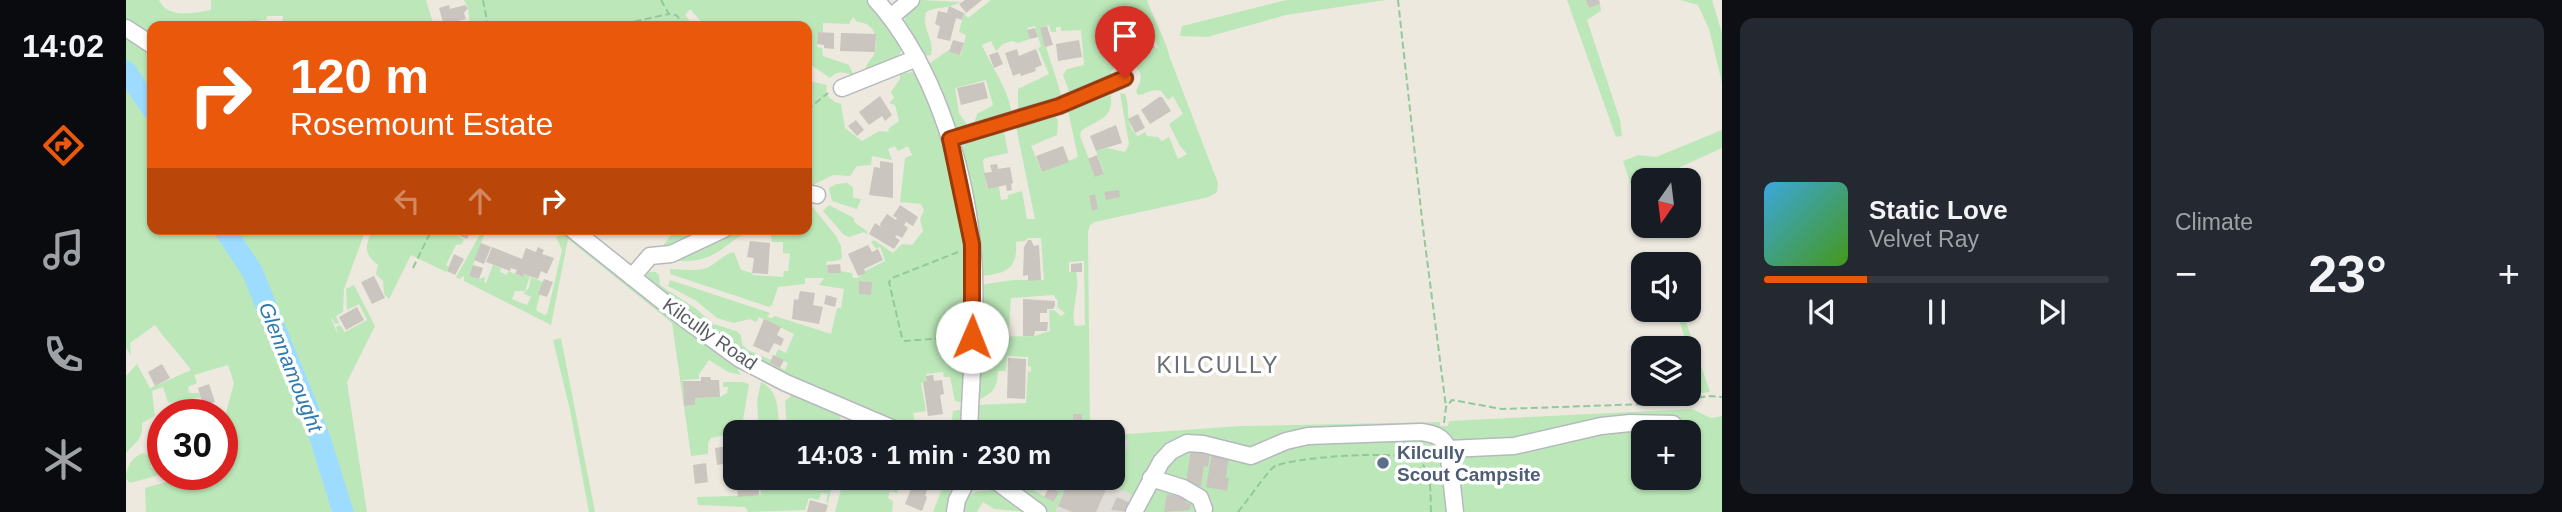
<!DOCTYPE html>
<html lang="en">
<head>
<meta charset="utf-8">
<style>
	:root { --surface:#171b24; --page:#242831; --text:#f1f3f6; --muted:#9ea1a6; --line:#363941; --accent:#ea580c }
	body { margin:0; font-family:Arial,sans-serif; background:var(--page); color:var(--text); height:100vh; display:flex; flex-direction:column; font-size:26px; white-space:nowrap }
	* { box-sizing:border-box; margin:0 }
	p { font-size:23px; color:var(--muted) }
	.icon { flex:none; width:38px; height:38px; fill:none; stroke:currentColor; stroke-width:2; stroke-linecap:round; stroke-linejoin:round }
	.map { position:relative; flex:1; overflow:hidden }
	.side { display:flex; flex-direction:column; gap:18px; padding:18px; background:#0d0f14; width:840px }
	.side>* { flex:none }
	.top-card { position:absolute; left:21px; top:21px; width:665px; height:214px; border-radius:14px; box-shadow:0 2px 5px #0004; background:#ea580c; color:#fff; overflow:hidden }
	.needle { width:46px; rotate:194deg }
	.tools { position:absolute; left:1505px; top:168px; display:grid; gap:14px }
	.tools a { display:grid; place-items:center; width:70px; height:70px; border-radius:14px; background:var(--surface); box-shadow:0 2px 5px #0004; font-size:35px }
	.speed { position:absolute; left:21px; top:399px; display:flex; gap:14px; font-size:35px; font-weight:700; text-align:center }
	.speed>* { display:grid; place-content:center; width:91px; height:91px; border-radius:50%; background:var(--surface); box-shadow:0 2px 5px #0004; line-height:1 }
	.speed .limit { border:10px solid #d22; background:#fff; color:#111 }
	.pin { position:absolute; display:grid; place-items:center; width:60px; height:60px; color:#fff; margin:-72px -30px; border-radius:50% 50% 50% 0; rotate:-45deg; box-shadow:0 0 7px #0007 }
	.pin .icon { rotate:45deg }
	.me { position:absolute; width:77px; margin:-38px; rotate:1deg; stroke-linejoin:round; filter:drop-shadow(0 0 5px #0008) }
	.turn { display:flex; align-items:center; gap:24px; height:147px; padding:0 28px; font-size:32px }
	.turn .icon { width:91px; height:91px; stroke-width:2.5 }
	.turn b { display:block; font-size:49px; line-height:60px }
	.lanes { display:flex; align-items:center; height:66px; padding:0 28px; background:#0003; justify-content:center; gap:35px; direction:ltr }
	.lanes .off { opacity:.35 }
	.big { font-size:52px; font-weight:600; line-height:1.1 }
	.side .tile { flex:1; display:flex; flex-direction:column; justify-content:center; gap:10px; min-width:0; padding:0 24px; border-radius:14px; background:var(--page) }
	.song { display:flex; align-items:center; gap:21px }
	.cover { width:84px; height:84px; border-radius:10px; background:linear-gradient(135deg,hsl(200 70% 55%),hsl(100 70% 35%)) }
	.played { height:7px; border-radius:4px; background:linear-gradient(90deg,var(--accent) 30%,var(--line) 30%) }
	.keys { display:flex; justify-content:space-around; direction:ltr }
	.heat { display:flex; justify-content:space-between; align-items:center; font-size:38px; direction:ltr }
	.side .tiles { flex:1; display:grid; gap:18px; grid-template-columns:repeat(2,1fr) }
	.trip { position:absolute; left:597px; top:420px; width:402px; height:70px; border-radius:14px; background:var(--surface); box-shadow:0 2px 5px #0004; font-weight:600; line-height:70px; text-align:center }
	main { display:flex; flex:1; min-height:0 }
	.menu { display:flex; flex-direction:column; width:126px; justify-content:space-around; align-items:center; background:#090b0e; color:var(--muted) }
	.menu .icon { width:49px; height:49px }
	.menu .current { color:var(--accent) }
	.menu b { font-size:32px; color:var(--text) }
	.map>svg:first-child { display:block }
	.industrial { fill:#e0dcd7 }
	.green { fill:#bce8b9; fill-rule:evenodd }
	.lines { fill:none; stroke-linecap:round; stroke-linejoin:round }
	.river { stroke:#9ddcff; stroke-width:21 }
	.building { fill:#cac5be }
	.minor-casing { stroke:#b5b9be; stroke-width:19 }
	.path { stroke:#92c99c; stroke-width:2; stroke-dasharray:7 3.5; stroke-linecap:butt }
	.minor { stroke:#fff; stroke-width:16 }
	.route-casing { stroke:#983908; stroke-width:18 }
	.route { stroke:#ea580c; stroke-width:12 }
	.service-dot { fill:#5c6f8a; stroke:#fff; stroke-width:2.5 }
	.labels { text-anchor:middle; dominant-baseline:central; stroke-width:7; stroke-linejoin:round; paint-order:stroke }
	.street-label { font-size:19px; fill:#585d62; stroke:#fff }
	.service-label { font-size:19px; font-weight:bold; fill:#4e5e75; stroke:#fff; text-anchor:start }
	.water-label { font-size:21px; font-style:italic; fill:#307ab0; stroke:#fff }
	.quarter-label { font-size:23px; letter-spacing:2px; fill:#696f74; stroke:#fff }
</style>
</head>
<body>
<main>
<nav class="menu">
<b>14:02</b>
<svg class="icon current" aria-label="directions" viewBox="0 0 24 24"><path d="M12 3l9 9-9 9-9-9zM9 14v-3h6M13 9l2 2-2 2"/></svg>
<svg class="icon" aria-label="music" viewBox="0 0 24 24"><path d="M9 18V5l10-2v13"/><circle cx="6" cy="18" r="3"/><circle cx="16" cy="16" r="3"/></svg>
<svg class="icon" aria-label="phone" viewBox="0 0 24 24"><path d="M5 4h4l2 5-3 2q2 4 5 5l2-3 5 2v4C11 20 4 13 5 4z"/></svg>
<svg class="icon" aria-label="climate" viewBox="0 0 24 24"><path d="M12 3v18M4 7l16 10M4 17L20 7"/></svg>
</nav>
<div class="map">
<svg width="1596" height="512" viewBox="0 0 1596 512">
	<rect width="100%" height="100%" fill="#ede9df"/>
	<path class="industrial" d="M987,440H1003L1010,496L1003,512H929L944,478H987Z"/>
	<g class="green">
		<path d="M0,0H33C41,19 68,13 85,10V0H300L308,26H228L225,22L218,21L214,26H156L157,16H141L140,20H127L126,26H26V41L0,24Z"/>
		<path d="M338,0H740L776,45C776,63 754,66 739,71C740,61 747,60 749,51C753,37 747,22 731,22L727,17L723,24L697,23V32H692L691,47L696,48L697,56L723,65L728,76C719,72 711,70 704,78L681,62V26H576L577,24L564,9L559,15L568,26H344L342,8Z"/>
		<path d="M795,0L834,2C823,9 811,6 800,12C795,29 809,38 805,55L799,56L778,21L782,12Z"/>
		<path d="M865,0H1021C1028,20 1039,38 1044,58L1092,183L1091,192L1083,197L969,222L964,225L962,232L964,430L966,432H848L849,405L900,403L902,371L905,372V367L902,366V357L881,356L880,371H872C871,387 869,392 854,399L850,397L851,345L860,337L908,336L924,331L923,310H928L935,316L939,313L931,307L932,301L927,295L885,298L883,327L859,330L852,323L853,285L887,280H918L915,238H902L899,241L890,242C892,271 878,274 853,276L834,152C839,137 864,135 878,131L882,153L859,158L857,161L861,188L873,187L875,200L882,199V195L896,191L901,219H909L890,127L929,115L932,121L931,135L905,146L916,172L952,157L942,111L985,95C987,121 972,118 955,131L954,136L970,177L978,173L970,151L981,148L999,152L1003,144L994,93L999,94C1005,109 998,126 1012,136L1019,132L1021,136L1032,137L1036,141L1043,137L1052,159L1061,154L1054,146L1043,124L1057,114L1047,96L1042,100L1035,91C1026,88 1021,94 1012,95L1010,91C1017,79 1017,71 1005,63V60L1032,47L1024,25L1013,28L1009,21L992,17L993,12L989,11L988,18L977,16L974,42L986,44L991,48L989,50L993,64L986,70L984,77L944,94L937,75L941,69L958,65L955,30L935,31V27H930V32H925L923,25L914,28L936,97L894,112L892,106V89L923,74L912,48L915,47L909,26L901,28L904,39L892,43L886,41L877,44L870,51L865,41L856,45C866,69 882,87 886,114L848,124L851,114L867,105L860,80L829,88L833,113L842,126L830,127L803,64L824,49V52L835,55L840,35L833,32L838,13L842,18ZM958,261L959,325L949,326C944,309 955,290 950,272H943V262Z"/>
		<path d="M1160,0H1260L1160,15L1081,37L1054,36L1056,26Z"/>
		<path d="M1441,0H1460L1463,8L1474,4L1475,11L1461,20L1494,120L1496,136L1490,137Z"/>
		<path d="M1554,0H1586L1596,33V83L1583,29L1572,5Z"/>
		<path d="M0,33L26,51V229H240L218,289L217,312L210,316L213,323L209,324L206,318H205L212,335L210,327L214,325L219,332L241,320L233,304L221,310L220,289L228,285L249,326L221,382L241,512H20L19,488L68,474H96V465L101,458L98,420L108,383L102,365L68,375L71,383L62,387L63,393H73L75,397L42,403L37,387L26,391L29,416L16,423C17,440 10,442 0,453V376L11,364L24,388L65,370C54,354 40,341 29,325L4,343L5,356L0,348Z"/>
		<path d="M786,72L794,79L816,140L842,260L837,403L829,401L824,377H818L817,372L800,374L801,381L795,383L800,411L787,413L789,424L826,420L827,411L840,409L837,432H786L634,366L518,279L523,272H530L533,275L534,285L569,308L588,324L610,331L615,335L616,344L622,350L645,360L644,363L659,370L662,363L649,356L652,349L660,353L668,334L633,317L630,322L624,319L608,323L591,318L569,300L542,286L544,280L644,313L641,317L646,318L649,316L705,334L711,308H715L718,289L693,285L698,278H679V284L652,287L646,305L643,307L544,274V269C556,269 572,272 583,267C592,262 598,254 608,252L615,270L626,273L627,275L657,277L658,271H662L664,254L657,253V242H646L644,232C605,231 611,244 582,257C570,262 555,261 542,261L604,229H681V200L710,236L715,246L716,258L713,260L700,262L702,273H715V271L726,273L727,278H732L739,271L759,261L754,247L750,249L745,242L748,240L767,253L776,244L786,245L797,231L794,219L798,210L795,204L774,202L779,158L786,155L782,146L772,151L769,146L762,149L766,160L746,156L745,165L731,166L724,176L707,175L681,188V87L687,82L701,85C698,95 705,101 715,104L719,128L736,141L753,131L763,132L762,129L773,121L769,105L763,103L768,98L765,92L774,79V74Z"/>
		<path d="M1596,130V148L1526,180H1517V184L1512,187L1517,204V222L1497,161L1512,155L1530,157Z"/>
		<path d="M721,183L727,187V198L735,199L731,209L706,201L703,188L710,184Z"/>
		<path d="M703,205L728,218V222L742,232L740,234L738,232L723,237L718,235L697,211Z"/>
		<path d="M247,229H318L338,239L336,244L330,245L320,265L323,267L320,272L285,255L263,299L258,294L257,281L250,274L252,265C237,253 239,246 247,229Z"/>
		<path d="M357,229H378L372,233L360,230L343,276L353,279L359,277L358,282L360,283L367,265L375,268L374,272L381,275L382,271L396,277L398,274L404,276L399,291H389L386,299L401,305L405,297L397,293L403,288L405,277L417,282L410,310L418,315L421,314L436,250L430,237L440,233L614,365L612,370L615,375L602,372L583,360L573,374V379L557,380L558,406L569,405V398L594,397L601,393L602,387H597V382H617L623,384L616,427L612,432L585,438L582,443V454L565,456L546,323L442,239L425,325L338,281V276L333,279L330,277Z"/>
		<path d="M549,229H594L543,253L537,246Z"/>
		<path d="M1550,310H1556L1584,392L1576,393Z"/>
		<path d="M435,338L469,512H463L444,410L427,340Z"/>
		<path d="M635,382C655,392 651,413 654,432H633L631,401Z"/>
		<path d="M669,393L713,412L715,422L713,432H661L659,401Z"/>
		<path d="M1566,409L1585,418L1596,416V512H1003L1009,496L992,488L991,483L1003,440H987V435L1115,426L1314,422V426H1322L1323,421ZM1517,432H1563V478H1517Z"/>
		<path d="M17,453L23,455L25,467L29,469L37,467V474L4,483L0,479C0,467 6,457 17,453Z"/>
		<path d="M634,478H647H644L645,484L659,483L660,485H666V481L676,478H708L702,503L700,502L702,494L695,493L693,500L683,498L679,510L622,512L619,507L572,505L571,497L635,495Z"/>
		<path d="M718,478H778L771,493L764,491L762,498L767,501L766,512H709Z"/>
		<path d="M816,478H826L827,480L820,512H807L817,486Z"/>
		<path d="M927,478H944L929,512H922L894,491L904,488L928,502L933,492L923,487Z"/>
		<path d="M865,485L902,512L868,509L857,502L851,512H837C839,496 847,489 863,491Z"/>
	</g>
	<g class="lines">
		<g class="river">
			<path d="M0,71L26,109"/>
			<path d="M98,229L126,271L194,438L217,512"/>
		</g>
	</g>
	<g class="building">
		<path d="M839,0H856L840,13L833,4Z"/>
		<path d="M1460,0H1473L1474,4L1463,8Z"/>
		<path d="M323,5L324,9L339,5L342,8L338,13L340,19L328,22L329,24L318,26L313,8Z"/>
		<path d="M823,6L838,13L836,20L830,18L824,41L811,38L814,26L809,24L812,11L821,13Z"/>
		<path d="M127,20L153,23V26H126Z"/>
		<path d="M979,22L1003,24L1001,43L977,41Z"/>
		<path d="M921,26L927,45L919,47L914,28Z"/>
		<path d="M909,28L912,37L904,39L901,30Z"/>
		<path d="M692,32L708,33V49L698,48V45L691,44Z"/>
		<path d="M715,33L750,34L749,52L714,51Z"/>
		<path d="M1025,36L1029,48L1019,52L1014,40Z"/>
		<path d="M827,40L838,43L834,55L823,52Z"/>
		<path d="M953,40L956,57L932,61L930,44Z"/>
		<path d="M891,49L893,56L910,49L916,65L909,68L910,71L895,76L894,73L887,76L879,53Z"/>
		<path d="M872,52L877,64L868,68L863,55Z"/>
		<path d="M858,82L862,98L835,105L831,88Z"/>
		<path d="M754,96L766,115L759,121L756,116L743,125L733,112Z"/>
		<path d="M1033,97H1036L1045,111L1024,124L1015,110Z"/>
		<path d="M1012,114L1019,128L1009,133L1002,119Z"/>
		<path d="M730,120L738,130L731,136L722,126Z"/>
		<path d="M990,125L996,143L970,151L964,136Z"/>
		<path d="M937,146L943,162L916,172L910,156Z"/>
		<path d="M971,155L978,174L969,177L962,159Z"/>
		<path d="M754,161L767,163V198L743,195L748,167L754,168Z"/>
		<path d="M871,164L872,169L884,167L887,183L885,184L886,190L881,191L880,185L862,189L858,173L866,172L864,165Z"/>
		<path d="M993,190L994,197L980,200L978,192Z"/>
		<path d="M969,194L972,209L966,211L963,196Z"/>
		<path d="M774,205L792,217L787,226L780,222L778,225L782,228L776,238L771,235L769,237L774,240L768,249L743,234L749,223L755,227L754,224L761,214L770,220L771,218L767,216Z"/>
		<path d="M320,229H346L341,239Z"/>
		<path d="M902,240H905L908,246L913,245L915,280L902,281V275L897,276L898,247Z"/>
		<path d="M624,241L644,243L642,274L626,273L628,258L621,257Z"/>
		<path d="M355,243L365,247L358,264L348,260Z"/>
		<path d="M742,245L746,252L752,249L757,260L738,269L740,273L732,276L722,254Z"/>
		<path d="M366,247L396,259L400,248L410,252L412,247L418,250L416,254L428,258L421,274L415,271L412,279L398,274L397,277L389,274L391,270L385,268L384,271L360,262Z"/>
		<path d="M328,254L338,259L329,275L321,271Z"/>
		<path d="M956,263V272H945V264Z"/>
		<path d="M714,264L715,273H702L701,265Z"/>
		<path d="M347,265L357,268L353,279L343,276Z"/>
		<path d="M248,276L259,298L246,304L235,282Z"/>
		<path d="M418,279L427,282L421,297L412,294Z"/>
		<path d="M733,281L746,282L745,295L733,294Z"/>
		<path d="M674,291L689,293L687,305L697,307L693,324L666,319L668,299L672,300Z"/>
		<path d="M700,295L711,298L709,307L698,304Z"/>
		<path d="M897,299L929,301V306L927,309H921V313H914V322H922L921,331H909L908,336H897Z"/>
		<path d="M231,307L238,320L220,330L213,317Z"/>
		<path d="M638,319L655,327L651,335L658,339L655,346L648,343L643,353L627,346Z"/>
		<path d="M647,355L658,360L654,368L644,363Z"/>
		<path d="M882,358L900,359L899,399L881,398Z"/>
		<path d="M36,364L44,378L29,386L22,372Z"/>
		<path d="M807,375L808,381L816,380L818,394L814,395L817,414L802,416L797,382L801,381L800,376Z"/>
		<path d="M575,377H584L585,380H593L594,397L569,398V405L558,406L557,381H575Z"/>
		<path d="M83,384L89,402L77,405L72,388Z"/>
		<path d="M72,405L73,413L62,415L61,408Z"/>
		<rect x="947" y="414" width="9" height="18"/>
		<path d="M37,429V458H36L29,431Z"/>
		<path d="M609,445V462L591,465L589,448Z"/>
		<path d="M1065,449L1084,452L1082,467L1078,466L1075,486L1060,484Z"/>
		<path d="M1086,453L1103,456L1100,478H1103L1101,491L1080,487Z"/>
		<path d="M580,463L582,482L569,484L567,465Z"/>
		<path d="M618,478H632L633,495L612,497L611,487H619Z"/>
		<path d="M793,478L804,480L799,496L801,497L796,511L779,504L789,479L792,480Z"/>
		<path d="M909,478H924L919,489L907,483Z"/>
		<path d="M944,478H961L981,487L970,512H946L932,506Z"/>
		<path d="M923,487L933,492L928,502L918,497Z"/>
		<path d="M1041,494L1061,498L1060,503L1065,504L1064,510L1038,512Z"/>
		<path d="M991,497L1006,504L1003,512L985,510Z"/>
		<path d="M684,500L702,505L700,512H681Z"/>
	</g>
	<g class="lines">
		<g class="minor-casing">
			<g id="minor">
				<path d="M750,0C806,62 838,163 846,245C852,303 845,373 843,432"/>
				<path d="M765,17L785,0"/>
				<path d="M0,28L26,45"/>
				<path d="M716,88L791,58"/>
				<path d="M824,139L933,106L999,78"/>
				<path d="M681,193L691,195"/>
				<path d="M446,229L559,319L614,359L660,383L775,432"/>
				<path d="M506,277L524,256L545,254L598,229"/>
				<path d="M1322,449L1388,446L1475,426L1504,423L1547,424"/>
				<path d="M866,478L912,512"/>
				<path d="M1025,478L1057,488L1074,498L1078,509"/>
				<path d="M829,512L831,500L842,478"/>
				<path d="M1008,512L1035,462L1045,451L1061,443L1077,444L1125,456L1160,441L1182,436L1295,432C1308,434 1317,436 1322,449L1329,512"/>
			</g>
		</g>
		<g class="path">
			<path d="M357,0L362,26"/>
			<path d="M535,0L543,14L550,15L560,26"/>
			<path d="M1272,0L1297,228L1320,407"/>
			<path d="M488,26L543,14"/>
			<path d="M681,110L702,93"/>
			<path d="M832,252L766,278L763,282L776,338L779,341L834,337"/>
			<path d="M287,268L306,229"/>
			<path d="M1318,423L1320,407L1326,400L1376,409L1521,404L1584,396L1596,397"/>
			<path d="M1112,512C1119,504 1143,469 1149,466C1171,457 1275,449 1293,461C1307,471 1304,497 1305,512"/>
		</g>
		<use href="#minor" class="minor"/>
	</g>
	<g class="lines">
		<g class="route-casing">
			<path id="route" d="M846,337V244L824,139L933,106L999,78"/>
		</g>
		<use href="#route" class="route"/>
	</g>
	<circle class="service-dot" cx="1257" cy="463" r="7"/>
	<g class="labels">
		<g class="street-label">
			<text transform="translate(584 334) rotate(35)">Kilcully Road</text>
		</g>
		<g class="service-label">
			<text x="1271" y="452">Kilcully<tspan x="1271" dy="22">Scout Campsite</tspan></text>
		</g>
		<g class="water-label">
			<text transform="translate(165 367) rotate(68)">Glennamought</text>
		</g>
		<g class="quarter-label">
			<text x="1092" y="365">KILCULLY</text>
		</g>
	</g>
</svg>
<div class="tools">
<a><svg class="needle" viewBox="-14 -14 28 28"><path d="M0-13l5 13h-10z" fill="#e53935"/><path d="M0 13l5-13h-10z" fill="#9ea1a6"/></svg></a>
<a><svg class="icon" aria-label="sound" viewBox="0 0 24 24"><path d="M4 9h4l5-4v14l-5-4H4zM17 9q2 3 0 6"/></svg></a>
<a><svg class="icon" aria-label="layers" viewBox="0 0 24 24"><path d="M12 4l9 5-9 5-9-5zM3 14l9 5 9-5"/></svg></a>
<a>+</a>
</div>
<div class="speed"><div class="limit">30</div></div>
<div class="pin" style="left:999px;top:78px;background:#d93025"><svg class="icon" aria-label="arrive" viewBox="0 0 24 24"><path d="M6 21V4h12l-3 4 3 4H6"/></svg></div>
<svg class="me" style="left:846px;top:337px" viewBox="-20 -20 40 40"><circle r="19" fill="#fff"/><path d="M0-13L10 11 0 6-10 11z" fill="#ea580c"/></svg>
<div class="trip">14:03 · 1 min · 230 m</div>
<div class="top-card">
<div class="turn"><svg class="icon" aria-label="right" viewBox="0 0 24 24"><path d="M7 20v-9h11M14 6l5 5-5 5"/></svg><div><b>120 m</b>Rosemount Estate</div></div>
<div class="lanes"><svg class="icon off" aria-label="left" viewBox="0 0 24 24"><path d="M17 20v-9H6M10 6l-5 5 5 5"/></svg><svg class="icon off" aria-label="ahead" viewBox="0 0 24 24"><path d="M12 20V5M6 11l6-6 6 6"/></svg><svg class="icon" aria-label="right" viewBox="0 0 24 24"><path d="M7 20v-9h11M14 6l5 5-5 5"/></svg></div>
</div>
</div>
<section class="side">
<div class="tiles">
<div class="tile">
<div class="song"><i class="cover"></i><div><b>Static Love</b><p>Velvet Ray</p></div></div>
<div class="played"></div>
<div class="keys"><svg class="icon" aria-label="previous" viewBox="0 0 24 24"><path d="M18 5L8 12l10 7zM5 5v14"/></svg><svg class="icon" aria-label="pause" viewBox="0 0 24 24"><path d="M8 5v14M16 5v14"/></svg><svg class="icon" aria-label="next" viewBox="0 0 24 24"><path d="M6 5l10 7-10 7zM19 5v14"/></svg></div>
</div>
<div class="tile"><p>Climate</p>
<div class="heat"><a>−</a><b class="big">23°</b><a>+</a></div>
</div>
</div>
</section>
</main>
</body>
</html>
